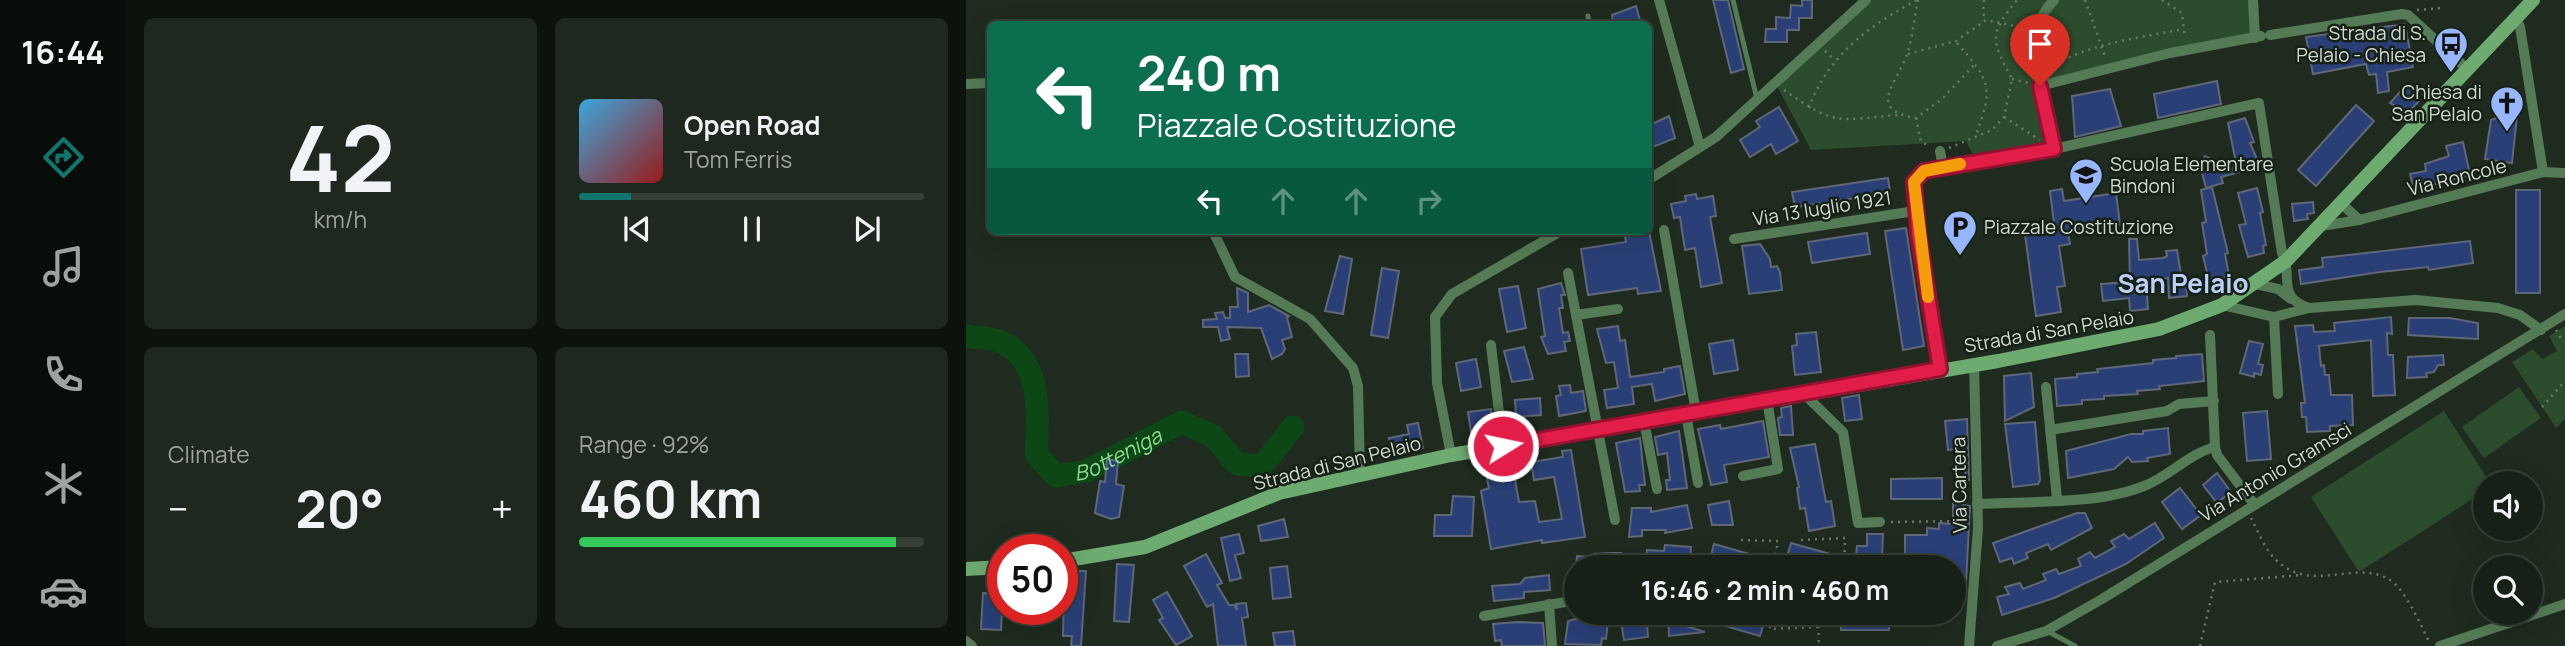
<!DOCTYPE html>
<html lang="en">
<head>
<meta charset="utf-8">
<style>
	:root { --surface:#162016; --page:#1f281f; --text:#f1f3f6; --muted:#9ea3a1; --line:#353e35; --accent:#0f766e }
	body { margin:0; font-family:Manrope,sans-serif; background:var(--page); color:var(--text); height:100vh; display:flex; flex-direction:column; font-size:26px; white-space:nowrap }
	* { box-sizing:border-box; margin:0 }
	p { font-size:23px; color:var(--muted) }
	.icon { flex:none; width:38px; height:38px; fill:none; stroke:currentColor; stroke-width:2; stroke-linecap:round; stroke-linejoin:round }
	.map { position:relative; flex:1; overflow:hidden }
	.details { display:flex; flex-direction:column; gap:18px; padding:18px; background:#0c120c; width:840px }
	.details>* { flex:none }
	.top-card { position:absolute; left:21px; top:21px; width:665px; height:214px; border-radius:10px; box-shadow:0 7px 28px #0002,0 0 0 2px var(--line); background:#0b6e4f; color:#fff; overflow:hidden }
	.buttons { position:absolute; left:1507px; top:471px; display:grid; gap:14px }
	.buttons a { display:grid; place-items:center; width:70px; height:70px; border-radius:50%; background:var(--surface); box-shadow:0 7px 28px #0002,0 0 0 2px var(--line); font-size:35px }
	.speed { position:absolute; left:21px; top:534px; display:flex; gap:14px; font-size:35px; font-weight:700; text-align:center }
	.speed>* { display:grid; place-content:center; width:91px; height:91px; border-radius:50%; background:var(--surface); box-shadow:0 7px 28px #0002,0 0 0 2px var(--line); line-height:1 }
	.speed .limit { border:10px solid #d22; background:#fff; color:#111 }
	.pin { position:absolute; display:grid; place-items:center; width:60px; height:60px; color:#fff; margin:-72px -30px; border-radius:50% 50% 50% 0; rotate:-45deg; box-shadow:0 0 7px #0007 }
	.pin .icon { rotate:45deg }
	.me { position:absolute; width:77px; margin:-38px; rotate:80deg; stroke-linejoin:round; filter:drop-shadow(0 0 5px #0008) }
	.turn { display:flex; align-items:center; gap:24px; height:147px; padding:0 35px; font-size:32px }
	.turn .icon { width:91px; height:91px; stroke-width:2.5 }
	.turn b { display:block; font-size:49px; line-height:60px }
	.lanes { display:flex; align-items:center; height:66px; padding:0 35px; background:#0003; justify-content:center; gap:35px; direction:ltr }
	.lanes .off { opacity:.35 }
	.big { font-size:52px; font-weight:700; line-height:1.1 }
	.details .card { flex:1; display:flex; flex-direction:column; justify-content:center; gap:10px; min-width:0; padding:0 24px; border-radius:10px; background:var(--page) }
	.details .dial { align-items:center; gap:0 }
	.dial b { font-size:91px; line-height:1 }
	.song { display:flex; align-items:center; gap:21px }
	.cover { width:84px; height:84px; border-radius:10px; background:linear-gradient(135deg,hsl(200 70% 55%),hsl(0 70% 35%)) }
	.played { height:7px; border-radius:4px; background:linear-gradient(90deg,var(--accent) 15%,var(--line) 15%) }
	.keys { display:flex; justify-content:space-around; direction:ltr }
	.heat { display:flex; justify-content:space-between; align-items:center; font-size:38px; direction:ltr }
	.charge { height:10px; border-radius:5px; background:linear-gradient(90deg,#34c759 92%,var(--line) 0) }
	.details .tiles { flex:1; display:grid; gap:18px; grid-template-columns:repeat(2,1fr) }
	.trip { position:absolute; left:598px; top:555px; width:402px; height:70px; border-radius:35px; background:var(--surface); box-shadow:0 7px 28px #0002,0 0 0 2px var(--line); font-weight:700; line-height:70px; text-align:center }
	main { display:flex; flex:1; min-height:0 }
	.tab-bar { display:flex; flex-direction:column; width:126px; justify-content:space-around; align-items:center; background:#090d09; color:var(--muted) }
	.tab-bar .icon { width:49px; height:49px }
	.tab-bar .on { color:var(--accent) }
	.tab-bar b { font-size:32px; color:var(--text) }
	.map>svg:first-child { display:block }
	.green { fill:#2b4c2d }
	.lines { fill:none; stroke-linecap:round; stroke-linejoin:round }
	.river { stroke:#0d4715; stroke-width:23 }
	.building { fill:#293f76; stroke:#5f6778; stroke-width:2 }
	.path { stroke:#6d786d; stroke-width:2.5; stroke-dasharray:2 5; stroke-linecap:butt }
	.service { stroke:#557b56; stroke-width:5 }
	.minor { stroke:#557b56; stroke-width:10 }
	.secondary { stroke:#6dab70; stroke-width:14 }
	.route-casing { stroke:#92132f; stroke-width:18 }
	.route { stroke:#e11d48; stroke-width:12 }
	.slow { stroke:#f59e0b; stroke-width:12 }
	.labels { text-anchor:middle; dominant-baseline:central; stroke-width:5; stroke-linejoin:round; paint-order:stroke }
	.poi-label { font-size:19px; fill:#d2dad2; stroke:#152115; text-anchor:end }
	.street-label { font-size:19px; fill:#d2dad2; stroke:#152115 }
	.water-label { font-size:21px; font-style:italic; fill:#8edc91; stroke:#152115 }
	.district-label { font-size:26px; font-weight:bold; fill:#bdcff8; stroke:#152115 }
</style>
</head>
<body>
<main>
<nav class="tab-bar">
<b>16:44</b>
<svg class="icon on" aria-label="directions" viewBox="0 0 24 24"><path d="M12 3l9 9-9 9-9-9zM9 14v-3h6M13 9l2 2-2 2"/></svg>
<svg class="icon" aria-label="music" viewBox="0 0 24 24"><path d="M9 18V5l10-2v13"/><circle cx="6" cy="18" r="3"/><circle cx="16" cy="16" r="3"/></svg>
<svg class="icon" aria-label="phone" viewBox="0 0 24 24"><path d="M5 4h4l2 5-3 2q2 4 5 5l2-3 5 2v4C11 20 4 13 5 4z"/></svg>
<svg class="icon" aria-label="climate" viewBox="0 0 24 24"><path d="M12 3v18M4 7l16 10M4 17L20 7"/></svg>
<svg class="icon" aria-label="car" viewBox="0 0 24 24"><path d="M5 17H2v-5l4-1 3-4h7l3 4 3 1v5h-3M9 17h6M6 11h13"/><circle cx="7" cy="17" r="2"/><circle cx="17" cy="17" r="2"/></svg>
</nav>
<section class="details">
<div class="tiles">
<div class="card dial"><b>42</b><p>km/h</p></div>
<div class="card">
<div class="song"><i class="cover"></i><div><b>Open Road</b><p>Tom Ferris</p></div></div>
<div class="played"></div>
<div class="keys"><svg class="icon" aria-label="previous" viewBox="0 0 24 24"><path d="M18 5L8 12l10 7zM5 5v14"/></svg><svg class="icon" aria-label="pause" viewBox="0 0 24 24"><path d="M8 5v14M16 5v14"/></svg><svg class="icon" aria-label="next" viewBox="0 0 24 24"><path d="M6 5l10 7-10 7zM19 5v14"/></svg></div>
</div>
<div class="card"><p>Climate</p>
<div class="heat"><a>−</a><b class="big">20°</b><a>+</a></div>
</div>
<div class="card"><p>Range · 92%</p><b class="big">460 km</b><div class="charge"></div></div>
</div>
</section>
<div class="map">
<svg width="1599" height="646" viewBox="0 0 1599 646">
	<rect width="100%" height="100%" fill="#1e2b1e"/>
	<g class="green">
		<path d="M900,0H1287L1289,38L1076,85L1088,149L1010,161L1000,141L845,150L810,84Z"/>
		<path d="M1599,326V419L1590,428L1546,362L1567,349L1576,359L1591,351L1583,336Z"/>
		<path d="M1553,387L1575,418L1518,458L1496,427Z"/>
		<path d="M1478,411L1524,483H1519V491L1393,572L1345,497Z"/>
	</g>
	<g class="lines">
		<path class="river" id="s1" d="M0,336C10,338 24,337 33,341C77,358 72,416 70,454L90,476L121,471L216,422L247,436L271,464L296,466L327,427"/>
	</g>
	<g class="building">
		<path d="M747,0H762L778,69L765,73Z"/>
		<path d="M836,0H846V18H833V30H821V42H799L800,29H810V17L824,18L825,5L836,6Z"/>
		<path d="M670,6L675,24H647L646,15Z"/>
		<path d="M1439,24L1447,67L1421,72L1423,91L1412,93L1410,74L1403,75L1400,64L1347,74L1340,37Z"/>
		<path d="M1251,81L1255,104L1192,118L1188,94Z"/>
		<path d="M1440,85L1449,92L1446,95L1453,101L1442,113L1424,103Z"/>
		<path d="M1144,89L1155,126L1109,137L1106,96Z"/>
		<path d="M1390,105L1408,121L1350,186L1332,170Z"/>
		<path d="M813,107L832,141L810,154L805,144L784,157L774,140L794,127L790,121Z"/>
		<path d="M1533,113L1551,116L1546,163L1519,159L1525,120L1533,117Z"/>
		<path d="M703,116L709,138L682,149V126Z"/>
		<path d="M1279,118L1288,142L1284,143L1291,159L1287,160L1289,168L1255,177L1257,183L1240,188L1234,165L1239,156L1249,161L1251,168H1271L1262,123Z"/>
		<path d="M1497,142L1504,175L1448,190L1444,174L1460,171L1459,164L1483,156L1480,146Z"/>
		<path d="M922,178L924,193L829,207L826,192Z"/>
		<path d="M1246,187L1262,253L1259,254L1262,270L1261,277L1243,281L1237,256L1241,254L1236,223L1240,222L1235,190Z"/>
		<path d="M1291,188L1297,212L1294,213L1300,245L1297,246L1298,253L1282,257L1273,225L1280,224L1272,193Z"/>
		<path d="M1096,189L1098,201L1150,193L1154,225L1102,233L1104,244L1093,246L1099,286L1091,287L1095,312L1070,316L1058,227L1088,223L1084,191Z"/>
		<rect x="1550" y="190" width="24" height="103"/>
		<path d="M730,194L731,199L747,196L750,216L744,217L756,283L735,287L729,248L719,250L714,217L708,218L705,204L720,201L719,196Z"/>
		<path d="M1347,202L1348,213L1341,214L1342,219L1328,221L1326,204Z"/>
		<path d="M940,228L958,346L937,350L919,231Z"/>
		<path d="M658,231H683L695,291L672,294L671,288L622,295L615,249L660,242Z"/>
		<path d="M901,233L904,254L846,263L842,242Z"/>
		<path d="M1163,239H1171L1173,260L1197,258L1201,256L1200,251L1211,250L1215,274H1219L1221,296L1203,298L1202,278L1180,281L1182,309L1164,311L1163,298L1137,301L1135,284L1164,282Z"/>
		<path d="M1504,241L1507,263L1463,270L1462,267L1414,272L1335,284L1333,270L1357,267L1356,258Z"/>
		<path d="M794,244L804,259L805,267L811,266L814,272L816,290L783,294L776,246Z"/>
		<path d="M374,256L386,259L377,314L359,311Z"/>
		<path d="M416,268L433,271L422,338L405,335Z"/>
		<path d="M595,283L599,295H595L597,308H593L597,333L602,332L604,341L598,342L600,351L582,354L575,337L579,336L572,289Z"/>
		<path d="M552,286L560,328L541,332L533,289Z"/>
		<path d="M271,288L282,293V312L303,305L323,316L321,317L326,337L316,340L319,349L316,354L306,359L295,328L261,327L264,339L255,341L252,327H237V320L251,319L249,313L257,312L259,318H264V307H272Z"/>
		<path d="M1425,317L1426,334L1421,333L1422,355H1427L1429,395L1407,396L1405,340L1353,346L1355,366L1358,365L1359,375H1363L1365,395H1386L1387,425L1364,426V431L1341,432L1340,417H1336L1335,403H1339L1329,326L1347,325L1348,332L1369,331L1368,323Z"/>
		<path d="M1443,318H1484L1512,323V339L1442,335Z"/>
		<path d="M652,326L654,341L659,340L664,377L698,372V369L714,366L719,394L689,401L686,384L666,387L668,404L641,408L638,390L652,388L648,362L640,363L631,329Z"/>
		<path d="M850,332L855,372L829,375L826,346L831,345L830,334Z"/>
		<path d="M767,340L772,370L748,374L743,344Z"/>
		<path d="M1283,341L1297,344L1292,364L1297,365L1295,375L1288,373V377L1274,373Z"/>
		<path d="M558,347L567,379L546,382L538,351Z"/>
		<path d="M269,354H282L283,376L270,377Z"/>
		<path d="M1236,354L1238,381L1193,386L1194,389L1171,391L1172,394L1138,396V399L1116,400V404L1091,406L1089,379L1111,377V374L1132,372L1131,369L1187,363V360L1210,358V356Z"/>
		<path d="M1477,355L1478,365H1472L1468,372L1460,373L1461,377L1441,378L1442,357Z"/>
		<path d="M510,359L515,387L495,391L490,363Z"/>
		<path d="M1065,373L1068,407L1039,421L1038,376Z"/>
		<path d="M604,385L605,393L617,391L620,411L593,416L590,396L595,395L593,386Z"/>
		<path d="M893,395L896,419L879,421L876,398Z"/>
		<path d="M574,398L575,415L550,417L549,400Z"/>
		<path d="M825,406L827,435H814L812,418L816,417L815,408Z"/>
		<path d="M525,409L527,428L505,432L502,412Z"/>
		<path d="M1301,411L1305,459L1281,461L1277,413Z"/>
		<path d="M1001,419L1003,480H1000L997,448L982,450L979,421Z"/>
		<path d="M797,421L803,457L758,465L761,482L745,485L732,429L754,425L755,429Z"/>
		<path d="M1069,422L1074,480L1072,484L1047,487L1039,424Z"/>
		<path d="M452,423L457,448L426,454L423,438L443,434L441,425Z"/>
		<path d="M1202,428L1204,454L1181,458L1182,461L1166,462L1162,457L1148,469L1102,478L1100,451L1165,434H1177V431Z"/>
		<path d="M713,431L721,488L701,490L700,480H704L701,453L692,455L689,437Z"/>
		<path d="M674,438L679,485H673L674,491L659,492L650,443Z"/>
		<path d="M849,444L860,502L865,501L869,526L843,531L839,508L834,509L831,488L833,487L824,448Z"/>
		<path d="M605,450L619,537L576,543V540L525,549L515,491L523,488L520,474L528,473L526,466L546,463L553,502L569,501L573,522L596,519L588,477L568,480L565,462L597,457L596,451Z"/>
		<path d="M141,459L152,461L150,484L158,486L153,517L145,519L129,513L134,481L139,482Z"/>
		<path d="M1251,473L1265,492L1251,503L1237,485Z"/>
		<path d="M976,478V499H925V479Z"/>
		<path d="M1214,488L1235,515L1216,529L1196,502Z"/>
		<path d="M487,496L508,497L506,536H468L469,515H485Z"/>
		<path d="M763,501L767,525H746L742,505Z"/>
		<path d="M987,503L1004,506L1000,583L989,588V567H901V556H890L891,546H901V534H917L916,557H939V535H961V528L973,529V523L987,524Z"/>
		<path d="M721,505L726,528L699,533L700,530H676V536L663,537L666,508H685V512Z"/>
		<path d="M1111,513H1119L1126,528L1085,550L1082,544L1060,553L1062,558L1048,564L1046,558L1034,562L1027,543Z"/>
		<path d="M318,519L322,537L295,541L292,526Z"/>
		<path d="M1189,523L1198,538L1160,564L1088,598L1036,615L1031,597L1043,594L1039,587L1054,583L1057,589L1080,580L1077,574L1090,569L1093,574L1115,566L1112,559L1124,552L1129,558L1149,547L1145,541L1158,534L1163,539Z"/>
		<path d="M273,534L278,553L269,555L275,578L264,581L255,538Z"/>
		<path d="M825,543L878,558L875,567H818Z"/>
		<path d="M748,544L801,559L799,567H742Z"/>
		<path d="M699,545L725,547L724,567H674V557H680L681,550L698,551Z"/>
		<path d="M645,553H655L654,567H610L611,556L628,557V554Z"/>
		<path d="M240,554L256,583L251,585L263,605H268L271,610L270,604L280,603L282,617L276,618L280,646H252L247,604L241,607L218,566Z"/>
		<path d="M151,564L168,565L163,622L148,621Z"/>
		<path d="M321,566L325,597L307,599L304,568Z"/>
		<path d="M103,571H120L115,646H105L106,636H97L98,590H102Z"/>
		<path d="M583,575L584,590L558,592V598L528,601L526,586L554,584L559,578Z"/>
		<path d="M201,592L226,636L210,645L193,620L197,618L187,600Z"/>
		<path d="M17,593L37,594L35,630L15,629Z"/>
		<path d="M662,612H680L682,637L658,640L655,621Z"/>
		<path d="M702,612H721L720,626L739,632L703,636Z"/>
		<path d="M744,612H801L794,636L742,621Z"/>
		<path d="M888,612H925L923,630H875L876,613Z"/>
		<path d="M609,619L642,621L640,639L636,638L635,645L599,644L602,621Z"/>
		<path d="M552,622L577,623L579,646H536L535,640L529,641L527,624Z"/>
		<path d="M327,631L329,646H309L307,633Z"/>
	</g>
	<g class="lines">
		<g class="path">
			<path d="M952,0C948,17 947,37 941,54C932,82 899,110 950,118L976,99L1009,64"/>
			<path d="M1018,0L1017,13L1020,20"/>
			<path d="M1119,0L1140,59"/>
			<path d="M1196,0L1216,13L1219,38"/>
			<path d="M1451,10L1475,8"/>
			<path d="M991,43C1024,81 1028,86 1010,135"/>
			<path d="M859,51L869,60"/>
			<path d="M942,54L990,41L1020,20L1059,28"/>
			<path d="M1084,67C1125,43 1172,38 1218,29"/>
			<path d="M1046,79L1063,83"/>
			<path d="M818,90C871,127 870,120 932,115"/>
			<path d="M843,108C861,56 904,25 951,0"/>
			<path d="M1038,117L1074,140"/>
			<path d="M950,118L955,142L964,146"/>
			<path d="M983,148L1026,130L1038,117L1046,79C1025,40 1023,34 1051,0"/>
			<path d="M1590,330L1594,337L1599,334"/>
			<path d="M1576,407L1599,381"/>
			<path d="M1285,518C1292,531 1299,550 1310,560C1347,595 1388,558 1424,580C1439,589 1456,627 1464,644"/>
			<path d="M925,522L1002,521"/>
			<path d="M775,540L812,541L807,567"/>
			<path d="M835,540L879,538L878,567"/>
			<path d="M803,612L804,629L852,627"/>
			<path d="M852,612L853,646"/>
			<path d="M1234,646L1249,582L1336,575"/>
		</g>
		<g class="service">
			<path d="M767,0L791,99"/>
			<path d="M622,16L623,24"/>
			<path d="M1081,631L1109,646"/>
		</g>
		<g class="minor">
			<path d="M693,0L734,147"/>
			<path d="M1287,0L1289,38"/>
			<path d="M1549,16L1554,27L1577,172"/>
			<path d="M1304,35L1436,14L1442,15L1500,68"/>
			<path d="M0,84L24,83"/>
			<path d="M1074,86L1204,53L1295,36"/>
			<path d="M1088,149L1069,44C1070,25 1076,13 1088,0"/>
			<path d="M974,151L977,167L951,175L947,188L974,369"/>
			<path d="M977,167L1088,149L1293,103L1316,253C1328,275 1309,297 1343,308"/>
			<path d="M682,180L750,137L900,0"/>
			<path d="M1376,204L1393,220"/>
			<path d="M1355,226L1393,220L1577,172L1599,173"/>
			<path d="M698,230L730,412"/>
			<path d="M247,231L269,277L344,319L387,368L392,386L394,475"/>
			<path d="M768,239L949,211"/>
			<path d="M602,273L649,520"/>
			<path d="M1290,284L1312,289L1325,299"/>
			<path d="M1256,305L1308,317L1343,308L1450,300L1532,308L1554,315L1575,330"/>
			<path d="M610,315L652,309"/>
			<path d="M1308,317L1312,394"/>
			<path d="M1244,335L1249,447L1251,455L1288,504"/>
			<path d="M525,345L537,446"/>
			<path d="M1080,387L1091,499"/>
			<path d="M837,393L877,432L892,523L914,522"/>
			<path d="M720,414L732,483"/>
			<path d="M678,421L691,489"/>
			<path d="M1084,430L1201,411L1213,404L1248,401"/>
			<path d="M485,455L471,383L469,317L486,294L595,231"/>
			<path d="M777,476L812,469L801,399"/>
			<path d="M1011,504C1062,501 1131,505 1178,486C1202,477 1224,453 1249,447"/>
			<path d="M583,604L586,646"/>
			<path d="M518,616L611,600"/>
			<path d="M0,641L6,646"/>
			<path d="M1003,646L1012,528L1008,364"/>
			<path d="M1031,646L1080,631L1136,599L1599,314"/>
			<path d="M1474,646L1599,604"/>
		</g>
		<g class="secondary">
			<path d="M96,561L179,547L313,493L485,455L1032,361L1193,329L1256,305L1320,261L1567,0"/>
			<path d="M0,569L37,567"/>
		</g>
	</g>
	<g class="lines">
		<g class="route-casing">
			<path id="route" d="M537,446L974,369L952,233L948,182L958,171L1088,149L1074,86"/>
		</g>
		<use href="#route" class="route"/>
		<path class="slow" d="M962,297L948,182L958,171L994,164"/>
	</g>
	<defs>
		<g id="bus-pin" transform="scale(1.75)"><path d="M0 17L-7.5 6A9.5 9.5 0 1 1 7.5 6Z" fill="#97b6fd" stroke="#152115"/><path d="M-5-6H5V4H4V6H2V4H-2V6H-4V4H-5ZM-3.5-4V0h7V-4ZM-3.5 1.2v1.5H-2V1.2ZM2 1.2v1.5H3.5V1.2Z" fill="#111"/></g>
		<g id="church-pin" transform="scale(1.75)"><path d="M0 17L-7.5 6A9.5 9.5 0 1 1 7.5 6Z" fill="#97b6fd" stroke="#152115"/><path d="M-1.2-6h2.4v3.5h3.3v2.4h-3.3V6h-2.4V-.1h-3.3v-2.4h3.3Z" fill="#111"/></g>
		<g id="school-pin" transform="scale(1.75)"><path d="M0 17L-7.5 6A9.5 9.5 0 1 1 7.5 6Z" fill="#97b6fd" stroke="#152115"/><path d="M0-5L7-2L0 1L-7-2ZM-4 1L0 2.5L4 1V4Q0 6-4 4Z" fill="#111"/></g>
		<g id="parking-pin" transform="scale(1.75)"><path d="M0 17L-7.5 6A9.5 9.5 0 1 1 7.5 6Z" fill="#97b6fd" stroke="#152115"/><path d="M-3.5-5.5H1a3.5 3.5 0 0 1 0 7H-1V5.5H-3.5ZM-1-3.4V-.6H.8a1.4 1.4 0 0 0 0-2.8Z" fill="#111"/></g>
	</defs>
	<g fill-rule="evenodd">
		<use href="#bus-pin" x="1485" y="44"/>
		<use href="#church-pin" x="1541" y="103"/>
		<use href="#school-pin" x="1120" y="175"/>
		<use href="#parking-pin" x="994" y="227"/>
	</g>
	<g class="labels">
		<g class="poi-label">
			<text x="1460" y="33">Strada di S.<tspan x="1460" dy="22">Pelaio - Chiesa</tspan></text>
			<text x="1516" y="92">Chiesa di<tspan x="1516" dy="22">San Pelaio</tspan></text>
			<text x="1144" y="164" text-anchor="start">Scuola Elementare<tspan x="1144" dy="22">Bindoni</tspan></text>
			<text x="1018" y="227" text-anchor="start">Piazzale Costituzione</text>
		</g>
		<g class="street-label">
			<text transform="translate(1491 177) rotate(-14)">Via Roncole</text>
			<text transform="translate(856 208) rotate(-9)">Via 13 luglio 1921</text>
			<text transform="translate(1083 331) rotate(-10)">Strada di San Pelaio</text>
			<text transform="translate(371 463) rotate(-14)">Strada di San Pelaio</text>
			<text transform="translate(1309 472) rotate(-31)">Via Antonio Gramsci</text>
			<text transform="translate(993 485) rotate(-91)">Via Cartera</text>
		</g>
		<g class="water-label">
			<text stroke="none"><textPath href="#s1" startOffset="257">Botteniga</textPath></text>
		</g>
		<g class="district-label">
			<text x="1217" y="283">San Pelaio</text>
		</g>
	</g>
</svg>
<div class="buttons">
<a><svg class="icon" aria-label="sound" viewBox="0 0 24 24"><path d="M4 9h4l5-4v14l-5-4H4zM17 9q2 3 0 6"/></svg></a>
<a><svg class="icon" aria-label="search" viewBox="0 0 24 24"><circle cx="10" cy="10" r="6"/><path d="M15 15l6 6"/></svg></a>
</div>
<div class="speed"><div class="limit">50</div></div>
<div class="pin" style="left:1074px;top:86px;background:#d93025"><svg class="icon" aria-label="arrive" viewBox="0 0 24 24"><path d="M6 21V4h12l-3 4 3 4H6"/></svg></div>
<svg class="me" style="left:537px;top:446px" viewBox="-20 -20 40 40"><circle r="17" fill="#e11d48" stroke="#fff" stroke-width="3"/><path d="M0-11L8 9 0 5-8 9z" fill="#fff"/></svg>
<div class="trip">16:46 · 2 min · 460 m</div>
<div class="top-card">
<div class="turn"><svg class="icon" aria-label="left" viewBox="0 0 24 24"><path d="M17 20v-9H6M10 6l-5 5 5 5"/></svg><div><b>240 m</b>Piazzale Costituzione</div></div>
<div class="lanes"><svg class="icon" aria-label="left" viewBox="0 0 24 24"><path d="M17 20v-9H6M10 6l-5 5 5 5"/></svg><svg class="icon off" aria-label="ahead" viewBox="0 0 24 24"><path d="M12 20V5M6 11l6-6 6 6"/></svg><svg class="icon off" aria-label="ahead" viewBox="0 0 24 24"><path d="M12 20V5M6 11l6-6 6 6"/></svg><svg class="icon off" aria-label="right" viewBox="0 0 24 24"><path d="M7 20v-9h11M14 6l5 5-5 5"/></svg></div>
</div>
</div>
</main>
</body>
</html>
